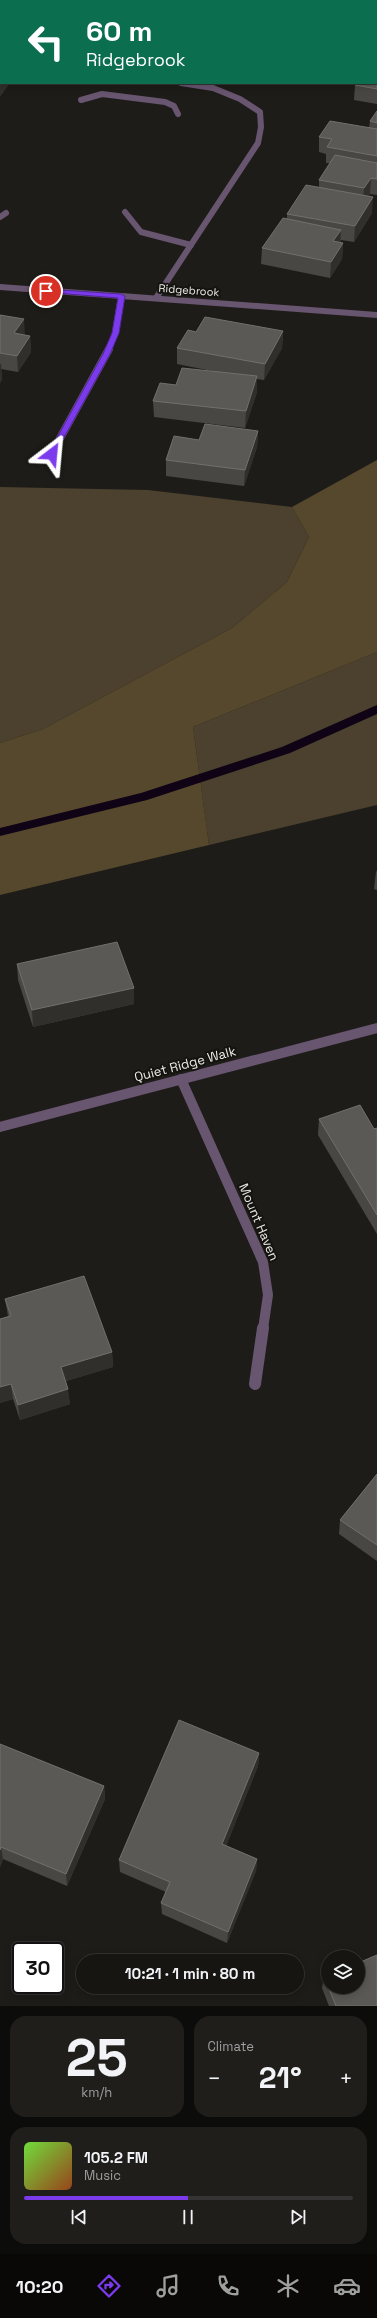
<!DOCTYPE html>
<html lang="en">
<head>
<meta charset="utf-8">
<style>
	:root { --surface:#161512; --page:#1f1e1b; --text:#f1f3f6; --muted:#9e9f9f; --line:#353432; --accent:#7c3aed }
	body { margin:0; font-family:"Space Grotesk",sans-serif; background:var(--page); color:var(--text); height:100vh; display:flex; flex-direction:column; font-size:15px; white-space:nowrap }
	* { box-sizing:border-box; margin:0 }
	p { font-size:13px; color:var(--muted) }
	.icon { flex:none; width:22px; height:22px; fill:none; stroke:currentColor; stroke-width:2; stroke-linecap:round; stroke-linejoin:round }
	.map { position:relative; height:2006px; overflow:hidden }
	.side { display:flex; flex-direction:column; gap:10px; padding:10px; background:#0c0c0a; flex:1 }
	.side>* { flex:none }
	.hud { position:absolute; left:0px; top:0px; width:377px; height:84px; box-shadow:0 2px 10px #0003,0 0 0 1px var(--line); background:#0b6e4f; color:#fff; overflow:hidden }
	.buttons { position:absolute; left:321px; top:1950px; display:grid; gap:8px }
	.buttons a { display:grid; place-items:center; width:44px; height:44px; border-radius:50%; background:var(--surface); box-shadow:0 2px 10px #0003,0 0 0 1px var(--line); font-size:20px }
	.speed { position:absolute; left:12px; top:1942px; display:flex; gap:8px; font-size:20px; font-weight:700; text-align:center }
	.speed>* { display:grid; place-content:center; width:52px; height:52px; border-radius:50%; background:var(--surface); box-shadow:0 2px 10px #0003,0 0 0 1px var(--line); line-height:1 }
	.speed .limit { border:2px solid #111; border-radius:6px; background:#fff; color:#111 }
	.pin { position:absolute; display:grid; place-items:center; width:34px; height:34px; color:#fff; margin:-17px; border:2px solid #fff; border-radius:50%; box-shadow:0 1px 4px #0007 }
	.me { position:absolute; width:44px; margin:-22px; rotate:29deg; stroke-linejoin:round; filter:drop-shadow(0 0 3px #0008) }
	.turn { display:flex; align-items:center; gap:14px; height:84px; padding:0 20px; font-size:18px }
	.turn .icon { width:52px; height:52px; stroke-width:2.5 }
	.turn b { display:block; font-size:28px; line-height:34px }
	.big { font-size:30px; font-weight:700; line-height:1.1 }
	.side .tile { flex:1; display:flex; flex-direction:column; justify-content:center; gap:6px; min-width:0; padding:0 14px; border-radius:16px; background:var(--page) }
	.side .dial { align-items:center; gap:0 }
	.dial b { font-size:52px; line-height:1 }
	.song { display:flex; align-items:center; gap:12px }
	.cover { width:48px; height:48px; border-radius:6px; background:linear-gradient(135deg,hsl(100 70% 55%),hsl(20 70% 35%)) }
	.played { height:4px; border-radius:2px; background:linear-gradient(90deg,var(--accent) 50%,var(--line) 50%) }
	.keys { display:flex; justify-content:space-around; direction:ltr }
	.heat { display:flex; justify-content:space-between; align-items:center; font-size:22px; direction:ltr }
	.side .tiles { flex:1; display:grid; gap:10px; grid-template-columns:1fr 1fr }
	.tile:last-child { grid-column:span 2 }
	.trip { position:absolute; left:76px; top:1954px; width:228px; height:40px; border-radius:20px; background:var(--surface); box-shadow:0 2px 10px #0003,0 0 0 1px var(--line); font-weight:700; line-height:40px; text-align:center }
	.menu { display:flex; height:64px; justify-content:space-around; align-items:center; background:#090807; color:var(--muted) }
	.menu .icon { width:28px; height:28px }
	.menu .on { color:var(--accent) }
	.menu b { font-size:18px; color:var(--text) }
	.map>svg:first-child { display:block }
	.green { fill:#4b412e }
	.forest { fill:#56482d }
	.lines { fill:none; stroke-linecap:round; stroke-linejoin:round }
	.stream { fill:#0f0315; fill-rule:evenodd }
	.minor-far3 { stroke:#685570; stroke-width:6 }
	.minor-far2 { stroke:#685570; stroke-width:8 }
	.minor-far1 { stroke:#685570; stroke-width:10 }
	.minor { stroke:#685570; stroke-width:12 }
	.wall { fill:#494743 }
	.shaded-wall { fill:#312f2b }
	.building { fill:#5b5955; stroke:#72706c }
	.route { fill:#7c3aed; stroke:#51269a }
	.labels { text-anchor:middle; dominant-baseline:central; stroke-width:4; stroke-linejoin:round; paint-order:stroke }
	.far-street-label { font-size:11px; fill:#ecebe8; stroke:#15130f }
	.street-label { font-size:13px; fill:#ecebe8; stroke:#15130f }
</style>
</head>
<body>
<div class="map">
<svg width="377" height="2006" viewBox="0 0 377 2006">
	<rect width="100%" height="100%" fill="#1e1c18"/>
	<g class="green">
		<path d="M0,487L148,490L292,507L309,537L287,582L232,628L43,729L0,743Z"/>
		<path d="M377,652V805L209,845L193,727Z"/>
	</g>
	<path class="forest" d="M377,460V652L193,727L209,845L0,895V743L43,729L232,628L287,582L309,537L292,507Z"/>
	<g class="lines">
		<path class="stream" d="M377,705V714L290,753L147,800L0,836V828L141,793L282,747Z"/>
		<g class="minor-far3">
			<path d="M181,83L213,88L199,83"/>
			<path d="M81,100L102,94L165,102L174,106L178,114"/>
			<path d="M125,212L141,232L191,245"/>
			<path d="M0,217L6,213"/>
			<path d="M0,287L377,315"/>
			<path d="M156,298L258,143L261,127L260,112L240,99L213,88"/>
			<path d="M109,350L115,333L121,296"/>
		</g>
		<path class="minor-far2" d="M52,453L109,349"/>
		<g class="minor-far1">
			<path d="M181,1079L263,1262L268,1295L263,1329"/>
			<path d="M0,1127L377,1028"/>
		</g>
		<path class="minor" d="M255,1384L263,1328"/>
	</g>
	<g class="wall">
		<path d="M377,51V74L376,73V52Z"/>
		<path d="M377,77V104L354,100L355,85Z"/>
		<path d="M377,111V195L370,194L368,196L372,213L354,242L341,240L340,242L343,243L342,259L330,278L261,264L262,248L287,219V214L319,187V180L330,163H326V154L319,152V137L369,128L370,121Z"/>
		<path d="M0,315L25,335L30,336L31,352L18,372L1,369L2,379L0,383Z"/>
		<path d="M283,331L282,348L264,380L257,379V392L245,428L154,417L153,401L217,372L177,364V348L196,332Z"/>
		<path d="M258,431L257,447L244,486L166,476V460L199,440Z"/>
		<path d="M377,870V890L374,889L376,872Z"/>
		<path d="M17,964L134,1004L33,1027L18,980Z"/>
		<path d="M319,1119L374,1129L377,1128V1234L318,1135Z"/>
		<path d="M5,1299L112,1352L113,1367L66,1381L70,1404L20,1420L13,1399L0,1403V1319L8,1316Z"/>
		<path d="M377,1474V1561L339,1534L340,1520Z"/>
		<path d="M0,1744L104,1786L105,1799L67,1886L3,1859L0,1867Z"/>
		<path d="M259,1753L258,1766L226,1846L257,1859L256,1871L227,1943L162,1914L161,1903L166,1892L120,1872L119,1860Z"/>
		<path d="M324,1977L377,2006H329L322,1988Z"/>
	</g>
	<g class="shaded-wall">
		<path d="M1,76V83H10L0,97V77Z"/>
		<path d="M371,178L370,194L363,204L364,188Z"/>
		<path d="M373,197L372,213L354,242L355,226Z"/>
		<path d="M341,230L340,246L333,241Z"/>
		<path d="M343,243L342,259L330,278L331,262Z"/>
		<path d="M24,319L25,336L14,333Z"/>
		<path d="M283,331L282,348L264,380L265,364Z"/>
		<path d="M30,336L31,352L18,372L17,356Z"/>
		<path d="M1,363L2,379L0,383V365Z"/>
		<path d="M257,376V392L245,428L246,411Z"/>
		<path d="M258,431L257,447L244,486L245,470Z"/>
		<path d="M134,988V1004L33,1027L32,1010Z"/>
		<path d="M112,1352L113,1367L62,1382L61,1367Z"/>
		<path d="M11,1384L13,1399L0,1403V1387Z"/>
		<path d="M68,1389L70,1404L20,1420L18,1405Z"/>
		<path d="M259,1753L258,1766L222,1856V1844Z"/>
		<path d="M104,1786L105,1799L67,1886L66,1874Z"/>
		<path d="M1,1847L3,1859L0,1867V1850Z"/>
		<path d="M257,1859L256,1871L227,1943L228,1932Z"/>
	</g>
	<g class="building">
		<path d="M377,51V58H376V52Z"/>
		<path d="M0,56H1V76L0,77Z"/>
		<path d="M376,76L377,77V89L355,85L356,83H376Z"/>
		<path d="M377,111V123L370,121Z"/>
		<path d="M330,121L377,129V156L327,147L332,139L319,137Z"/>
		<path d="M335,155L377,163V179L371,178L364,188L319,180Z"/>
		<path d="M306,185L373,197L355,226L287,214Z"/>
		<path d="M283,218L341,230L333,241L343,243L331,262L262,248Z"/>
		<path d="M0,315L24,319L14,333L30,336L17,356L0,353Z"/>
		<path d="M205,317L283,331L265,364L177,348L188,330L196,332Z"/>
		<path d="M182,368L257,376L246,411L153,401L160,383L176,385Z"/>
		<path d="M205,424L258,431L245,470L166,460L174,436L199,440Z"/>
		<path d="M117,942L134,988L32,1010L17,964Z"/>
		<path d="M360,1105L374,1129L377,1128V1215L319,1119Z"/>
		<path d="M84,1276L112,1352L61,1367L68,1389L18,1405L11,1384L0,1387V1319L11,1316L5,1299Z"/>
		<path d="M377,1474V1545L340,1520Z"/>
		<path d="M179,1720L259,1753L222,1844L257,1859L228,1932L161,1903L170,1882L119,1860Z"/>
		<path d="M0,1744L104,1786L66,1874L1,1847L0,1850Z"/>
		<path d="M377,1955V2006H336L324,1977L328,1976V1987H358V1963Z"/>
	</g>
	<path class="route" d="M46,289L121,294L125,296L119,333L110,354L55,454L52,456L48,454L103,354L112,333L118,298L43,292Z"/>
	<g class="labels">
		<g class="far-street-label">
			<text transform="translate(189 290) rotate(4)">Ridgebrook</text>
		</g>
		<g class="street-label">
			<text transform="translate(185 1064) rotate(-15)">Quiet Ridge Walk</text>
			<text transform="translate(259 1222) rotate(67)">Mount Haven</text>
		</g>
	</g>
</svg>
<div class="buttons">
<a><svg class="icon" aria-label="layers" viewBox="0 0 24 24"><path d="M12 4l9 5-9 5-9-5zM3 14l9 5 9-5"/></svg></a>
</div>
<div class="speed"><div class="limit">30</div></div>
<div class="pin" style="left:46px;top:291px;background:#d93025"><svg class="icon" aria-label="arrive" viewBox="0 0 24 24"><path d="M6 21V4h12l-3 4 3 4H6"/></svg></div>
<svg class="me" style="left:52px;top:454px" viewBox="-20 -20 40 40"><path d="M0-17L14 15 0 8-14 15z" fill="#7c3aed" stroke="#fff" stroke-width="4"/></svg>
<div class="trip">10:21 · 1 min · 80 m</div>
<div class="hud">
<div class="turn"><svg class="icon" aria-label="left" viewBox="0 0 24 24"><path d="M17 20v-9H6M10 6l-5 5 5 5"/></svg><div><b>60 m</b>Ridgebrook</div></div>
</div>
</div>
<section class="side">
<div class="tiles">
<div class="tile dial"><b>25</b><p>km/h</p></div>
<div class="tile"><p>Climate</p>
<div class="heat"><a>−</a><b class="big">21°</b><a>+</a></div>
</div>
<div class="tile">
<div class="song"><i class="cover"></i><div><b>105.2 FM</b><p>Music</p></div></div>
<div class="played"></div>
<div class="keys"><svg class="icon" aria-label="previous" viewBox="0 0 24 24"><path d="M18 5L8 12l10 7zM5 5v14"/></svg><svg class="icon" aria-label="pause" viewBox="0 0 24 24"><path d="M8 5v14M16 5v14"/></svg><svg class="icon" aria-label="next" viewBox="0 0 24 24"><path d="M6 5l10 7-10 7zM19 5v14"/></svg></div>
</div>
</div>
</section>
<nav class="menu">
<b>10:20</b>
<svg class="icon on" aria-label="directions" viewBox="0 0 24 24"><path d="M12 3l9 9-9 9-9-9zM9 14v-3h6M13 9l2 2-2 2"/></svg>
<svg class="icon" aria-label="music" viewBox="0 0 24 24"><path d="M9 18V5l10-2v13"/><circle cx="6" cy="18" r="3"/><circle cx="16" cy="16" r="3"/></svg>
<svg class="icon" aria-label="phone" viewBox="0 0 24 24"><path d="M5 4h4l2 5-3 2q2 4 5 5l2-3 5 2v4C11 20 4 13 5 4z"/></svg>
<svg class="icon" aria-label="climate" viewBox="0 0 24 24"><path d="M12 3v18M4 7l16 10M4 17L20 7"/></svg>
<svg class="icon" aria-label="car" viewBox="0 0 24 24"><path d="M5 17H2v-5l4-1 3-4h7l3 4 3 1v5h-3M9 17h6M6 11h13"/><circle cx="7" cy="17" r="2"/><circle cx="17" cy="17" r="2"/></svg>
</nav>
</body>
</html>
